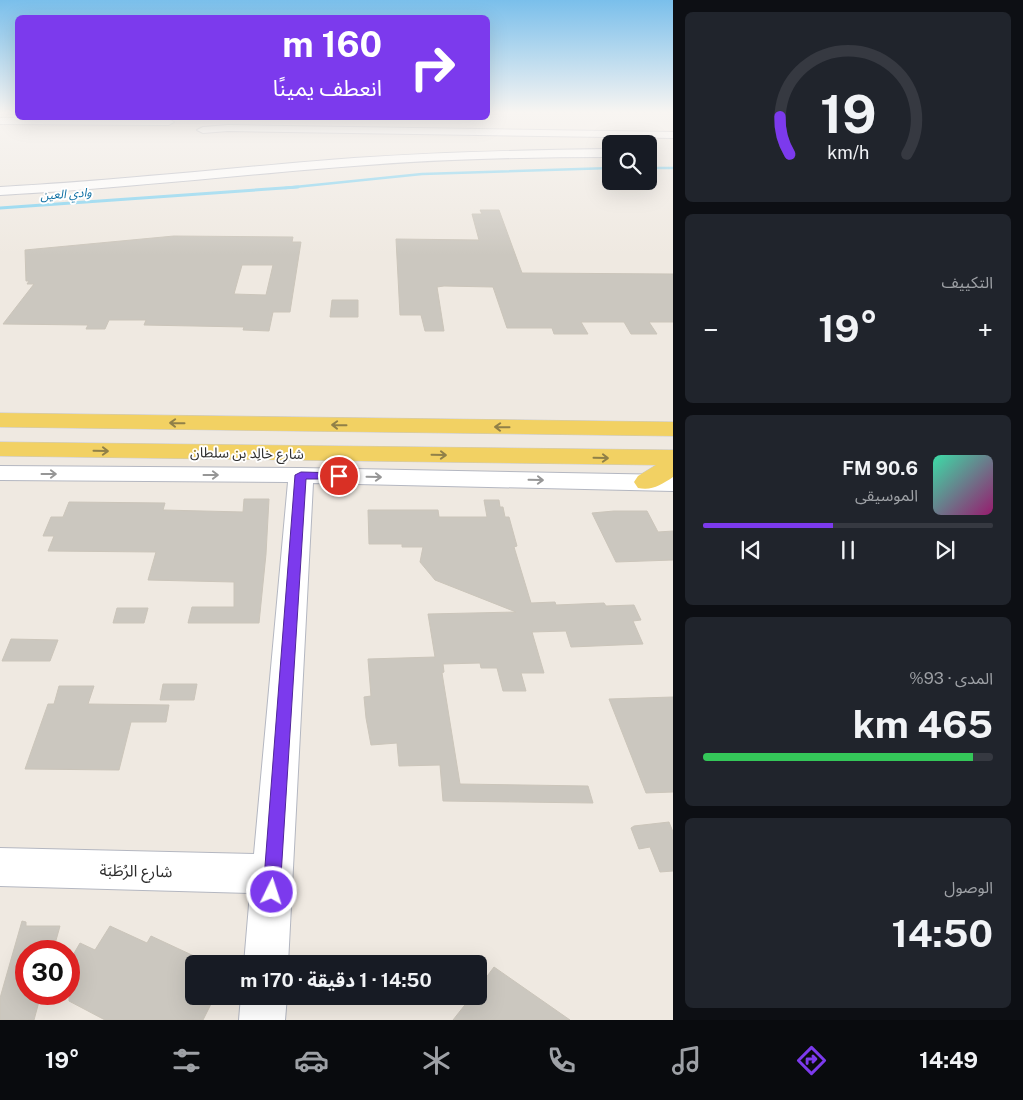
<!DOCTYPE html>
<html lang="ar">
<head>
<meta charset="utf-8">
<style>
	:root { --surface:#171b24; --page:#20242c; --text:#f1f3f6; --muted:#9ea1a6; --line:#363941; --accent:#7c3aed }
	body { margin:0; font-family:"Public Sans","Noto Sans Arabic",sans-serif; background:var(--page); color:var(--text); direction:rtl; height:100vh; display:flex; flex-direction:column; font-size:19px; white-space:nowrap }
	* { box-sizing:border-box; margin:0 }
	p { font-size:16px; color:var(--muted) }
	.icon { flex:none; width:28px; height:28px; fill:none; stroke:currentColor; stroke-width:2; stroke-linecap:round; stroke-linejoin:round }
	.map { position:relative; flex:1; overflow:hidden; direction:ltr }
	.details { display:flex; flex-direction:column; gap:12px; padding:12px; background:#0d0f14; width:350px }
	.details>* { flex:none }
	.hud { position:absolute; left:15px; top:15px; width:475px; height:105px; border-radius:8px; box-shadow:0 5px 20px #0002; direction:rtl; background:#7c3aed; color:#fff; overflow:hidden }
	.controls { position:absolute; left:602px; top:135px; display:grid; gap:10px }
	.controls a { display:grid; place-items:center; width:55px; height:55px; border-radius:8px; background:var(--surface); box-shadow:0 5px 20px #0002; font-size:25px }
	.speed { position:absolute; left:15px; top:940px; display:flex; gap:10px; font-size:25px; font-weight:700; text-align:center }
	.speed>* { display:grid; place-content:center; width:65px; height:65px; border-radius:50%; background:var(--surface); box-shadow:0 5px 20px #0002; line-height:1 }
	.speed .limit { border:8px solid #d22; background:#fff; color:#111 }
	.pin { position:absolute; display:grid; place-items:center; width:42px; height:42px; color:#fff; margin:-21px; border:2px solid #fff; border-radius:50%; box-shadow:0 1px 5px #0007 }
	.me { position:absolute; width:55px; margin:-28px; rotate:4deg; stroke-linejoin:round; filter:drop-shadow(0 0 4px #0008) }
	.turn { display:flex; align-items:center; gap:18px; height:105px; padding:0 25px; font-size:22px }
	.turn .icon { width:65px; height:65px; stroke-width:2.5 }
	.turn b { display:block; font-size:35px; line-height:42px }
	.big { font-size:38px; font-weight:700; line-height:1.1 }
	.details .tile { flex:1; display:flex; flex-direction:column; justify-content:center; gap:8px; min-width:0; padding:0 18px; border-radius:8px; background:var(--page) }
	.details .dial { align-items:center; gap:0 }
	.dial svg { height:130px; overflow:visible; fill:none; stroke:var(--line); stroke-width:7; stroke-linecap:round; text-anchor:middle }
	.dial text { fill:var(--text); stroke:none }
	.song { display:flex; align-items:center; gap:15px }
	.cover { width:60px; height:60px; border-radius:8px; background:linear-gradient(135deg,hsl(160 70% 55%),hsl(320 70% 35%)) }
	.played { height:5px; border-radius:2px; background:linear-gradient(90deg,var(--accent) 45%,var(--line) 45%) }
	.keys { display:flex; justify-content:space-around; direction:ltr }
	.heat { display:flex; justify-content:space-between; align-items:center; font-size:28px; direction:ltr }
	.charge { height:8px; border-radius:4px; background:linear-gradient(90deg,#34c759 93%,var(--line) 0) }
	.trip { position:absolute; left:185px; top:955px; width:302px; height:50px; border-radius:8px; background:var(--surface); box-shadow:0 5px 20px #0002; font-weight:700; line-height:50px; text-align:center; direction:rtl }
	.tabs { display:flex; height:80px; justify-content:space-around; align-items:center; background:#090b0e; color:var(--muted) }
	.tabs .icon { width:35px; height:35px }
	.tabs .selected { color:var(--accent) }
	.tabs b { font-size:22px; color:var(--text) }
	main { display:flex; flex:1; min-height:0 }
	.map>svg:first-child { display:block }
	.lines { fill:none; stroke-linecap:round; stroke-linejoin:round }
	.stream-far1 { stroke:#75cff0; stroke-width:2.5 }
	.stream { stroke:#75cff0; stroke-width:3 }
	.building { fill:#cbc7bf; stroke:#cbc5ba; fill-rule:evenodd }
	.minor-casing { stroke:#b4b7c1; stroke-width:2 }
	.major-casing { stroke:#c9c9c9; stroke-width:1 }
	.minor { fill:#fff; fill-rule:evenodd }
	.major { fill:#f2d163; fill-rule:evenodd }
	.oneway { stroke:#908048 }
	.oneway2 { stroke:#969696 }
	.route { fill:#7c3aed; stroke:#51269a }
	.labels { text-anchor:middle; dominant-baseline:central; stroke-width:4; stroke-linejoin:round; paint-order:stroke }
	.far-water-label { font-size:12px; font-style:italic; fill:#0d6fa3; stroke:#fff }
	.street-label { font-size:14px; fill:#2e2e2e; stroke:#fff }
	.near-street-label { font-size:16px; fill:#2e2e2e; stroke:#fff }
</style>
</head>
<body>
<main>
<section class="details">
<div class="tile dial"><svg viewBox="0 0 100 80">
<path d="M14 69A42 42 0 1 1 86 69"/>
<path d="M14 69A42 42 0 0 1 8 46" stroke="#7c3aed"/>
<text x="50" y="56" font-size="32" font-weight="700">19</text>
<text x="50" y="72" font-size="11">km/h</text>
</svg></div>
<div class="tile"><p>التكييف</p>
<div class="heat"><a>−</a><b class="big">19°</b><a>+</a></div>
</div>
<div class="tile">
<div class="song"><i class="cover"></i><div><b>90.6 FM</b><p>الموسيقى</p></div></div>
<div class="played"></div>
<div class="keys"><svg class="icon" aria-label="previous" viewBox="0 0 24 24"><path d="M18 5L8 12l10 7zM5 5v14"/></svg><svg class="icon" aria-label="pause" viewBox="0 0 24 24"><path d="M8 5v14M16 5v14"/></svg><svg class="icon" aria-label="next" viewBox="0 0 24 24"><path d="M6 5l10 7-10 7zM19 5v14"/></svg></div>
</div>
<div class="tile"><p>المدى · 93%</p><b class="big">465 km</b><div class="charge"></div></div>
<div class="tile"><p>الوصول</p><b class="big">14:50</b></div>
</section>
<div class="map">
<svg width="673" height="1020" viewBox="0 0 673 1020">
	<rect width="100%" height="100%" fill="#efe9e1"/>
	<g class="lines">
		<g class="stream-far1">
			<path d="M649,168H673"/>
			<path d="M285,188L422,174L611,168"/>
		</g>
		<path class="stream" d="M0,208L298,187"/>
	</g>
	<g class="building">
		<path d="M480,210H499L522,273L673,274V322H649L657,334H631L624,322H581L588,334H554L552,328H507L493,287L444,286L437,287L444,331H425L421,315H400L396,239L479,240L472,214H482Z"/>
		<path d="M174,236L293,237L292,242H301L290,312H273L269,331L243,330L244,327L144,325L146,320H109L105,329H86L88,325L3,324L34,284H27L29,281H26L25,250ZM242,265H273L266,295L234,294Z"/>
		<path d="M332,300H358V317H330Z"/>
		<path d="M244,499H269L266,554L259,623H188L192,607H234V582L148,580L156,552L48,551L54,536H43L51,517H63L69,502L165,503L163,510L243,512Z"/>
		<path d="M484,500H499L500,507H503L505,517H509L517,546L514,547L531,603L555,602L556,605L604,603L606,606L634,605L641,620L633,621L643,644L571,647L566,631L532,632L544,673H521L526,691H503L497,668H481L480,663L443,664L444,672L442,673L460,784L588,786L593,803L443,801L440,765L399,766L397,743L371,745L366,718L364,697L371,696L368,659L435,657L428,614L516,612L435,580L420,562L423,547H402V544H369L368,510H438L439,517H487Z"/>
		<path d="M614,511H647L658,532L673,531V560L616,562L592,513Z"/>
		<path d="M117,608H148L144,623H113Z"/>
		<path d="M11,639L58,640L50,661H2Z"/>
		<path d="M163,684H197L194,700H160Z"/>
		<path d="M59,686H94L88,704L169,705L166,722H131L119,770L25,769L48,704H54Z"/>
		<path d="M673,697V792L646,793L609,699Z"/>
		<path d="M669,822L673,832V871L660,872L650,847L639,849L631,828L634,826Z"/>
		<path d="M22,921L26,922V926H60L53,951H26V994H41L34,1020H0V998Z"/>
		<path d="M110,926L147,943L151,936L194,956V996H215L203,1020H105L69,1001V962L80,943L95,950Z"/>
		<path d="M494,967L570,1020H453L472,996H479V987Z"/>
	</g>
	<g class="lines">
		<g class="minor-casing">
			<g id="minor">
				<path d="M0,118L169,119L174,122L169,125L0,124Z"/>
				<path d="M228,125L673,132V138L228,131L203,133L197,130L203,127Z"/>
				<path d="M611,149V157C525,157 440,159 354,166C236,175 118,189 0,195V187C118,181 236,167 354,158C440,152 525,150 611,149Z"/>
				<path d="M0,466L301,468L673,475V491L313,483L288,964H244L250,893L0,886V848L254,854L288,482L0,480Z"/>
				<path d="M241,996H287L285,1020H239Z"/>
			</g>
		</g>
		<g class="major-casing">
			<g id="major">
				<path d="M0,413L673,422V436L0,427Z"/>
				<path d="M0,442L673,450V477C661,485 652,491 638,488L634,482L638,476L656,465L0,456Z"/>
			</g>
		</g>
		<use href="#minor" class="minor"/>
		<use href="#major" class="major"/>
	</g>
	<defs><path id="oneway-shaft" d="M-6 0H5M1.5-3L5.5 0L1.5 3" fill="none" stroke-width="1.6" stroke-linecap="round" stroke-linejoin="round" transform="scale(1.25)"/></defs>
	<g class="oneway">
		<use href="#oneway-shaft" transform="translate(177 423) rotate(-179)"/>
		<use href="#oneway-shaft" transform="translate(339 425) rotate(-179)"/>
		<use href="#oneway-shaft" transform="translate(502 427) rotate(-179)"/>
		<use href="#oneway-shaft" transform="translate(101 451) rotate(1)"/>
		<use href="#oneway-shaft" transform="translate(439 455) rotate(1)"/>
		<use href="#oneway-shaft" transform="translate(601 458) rotate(1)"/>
	</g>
	<g class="oneway2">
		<use href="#oneway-shaft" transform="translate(49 474)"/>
		<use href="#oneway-shaft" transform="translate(211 475)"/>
		<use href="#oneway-shaft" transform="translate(374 477) rotate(1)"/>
		<use href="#oneway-shaft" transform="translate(536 480) rotate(1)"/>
	</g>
	<linearGradient id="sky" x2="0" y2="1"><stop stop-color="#7abfeb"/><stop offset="0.44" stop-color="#f8f5f2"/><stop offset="1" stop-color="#f8f5f2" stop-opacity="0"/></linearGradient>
	<rect width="673" height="255" fill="url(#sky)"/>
	<path class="route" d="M301,472L339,473L345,476L339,479H306L280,892L278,898L272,901L265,898L263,892L295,475Z"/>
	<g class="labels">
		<g class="far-water-label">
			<text transform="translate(66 194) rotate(-4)">وادي العين</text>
		</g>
		<g class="street-label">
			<text transform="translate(247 453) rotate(1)">شارع خالِد بن سلطان</text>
		</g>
		<g class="near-street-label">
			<text transform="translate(136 871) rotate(1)">شارع الرُطَبَة</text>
		</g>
	</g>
</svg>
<div class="controls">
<a><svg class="icon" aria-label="search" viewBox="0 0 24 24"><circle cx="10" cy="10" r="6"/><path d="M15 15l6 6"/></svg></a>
</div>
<div class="speed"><div class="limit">30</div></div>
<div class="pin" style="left:339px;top:476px;background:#d93025"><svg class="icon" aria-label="arrive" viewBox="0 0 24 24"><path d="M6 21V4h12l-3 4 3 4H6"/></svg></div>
<svg class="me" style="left:272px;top:892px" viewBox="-20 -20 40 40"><circle r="17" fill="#7c3aed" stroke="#fff" stroke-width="3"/><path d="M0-11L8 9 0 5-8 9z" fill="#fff"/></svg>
<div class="trip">14:50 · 1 دقيقة · 170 m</div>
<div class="hud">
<div class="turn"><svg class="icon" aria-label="right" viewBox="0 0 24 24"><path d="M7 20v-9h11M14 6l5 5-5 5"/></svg><div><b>160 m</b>انعطف يمينًا</div></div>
</div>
</div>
</main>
<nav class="tabs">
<b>14:49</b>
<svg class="icon selected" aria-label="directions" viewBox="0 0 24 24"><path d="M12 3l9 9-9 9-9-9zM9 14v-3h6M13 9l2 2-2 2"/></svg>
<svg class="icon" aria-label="music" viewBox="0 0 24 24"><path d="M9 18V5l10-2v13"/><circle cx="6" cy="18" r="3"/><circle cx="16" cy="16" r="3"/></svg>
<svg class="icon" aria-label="phone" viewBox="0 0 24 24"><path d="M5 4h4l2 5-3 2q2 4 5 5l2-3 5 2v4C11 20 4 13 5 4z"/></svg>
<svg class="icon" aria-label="climate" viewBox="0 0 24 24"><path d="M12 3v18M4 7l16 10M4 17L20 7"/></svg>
<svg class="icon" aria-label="car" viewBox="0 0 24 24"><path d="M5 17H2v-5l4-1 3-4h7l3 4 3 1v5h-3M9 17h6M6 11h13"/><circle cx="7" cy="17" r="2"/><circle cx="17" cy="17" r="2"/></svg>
<svg class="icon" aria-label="filters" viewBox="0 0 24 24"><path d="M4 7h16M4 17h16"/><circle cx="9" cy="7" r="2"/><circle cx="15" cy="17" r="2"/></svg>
<b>19°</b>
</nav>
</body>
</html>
